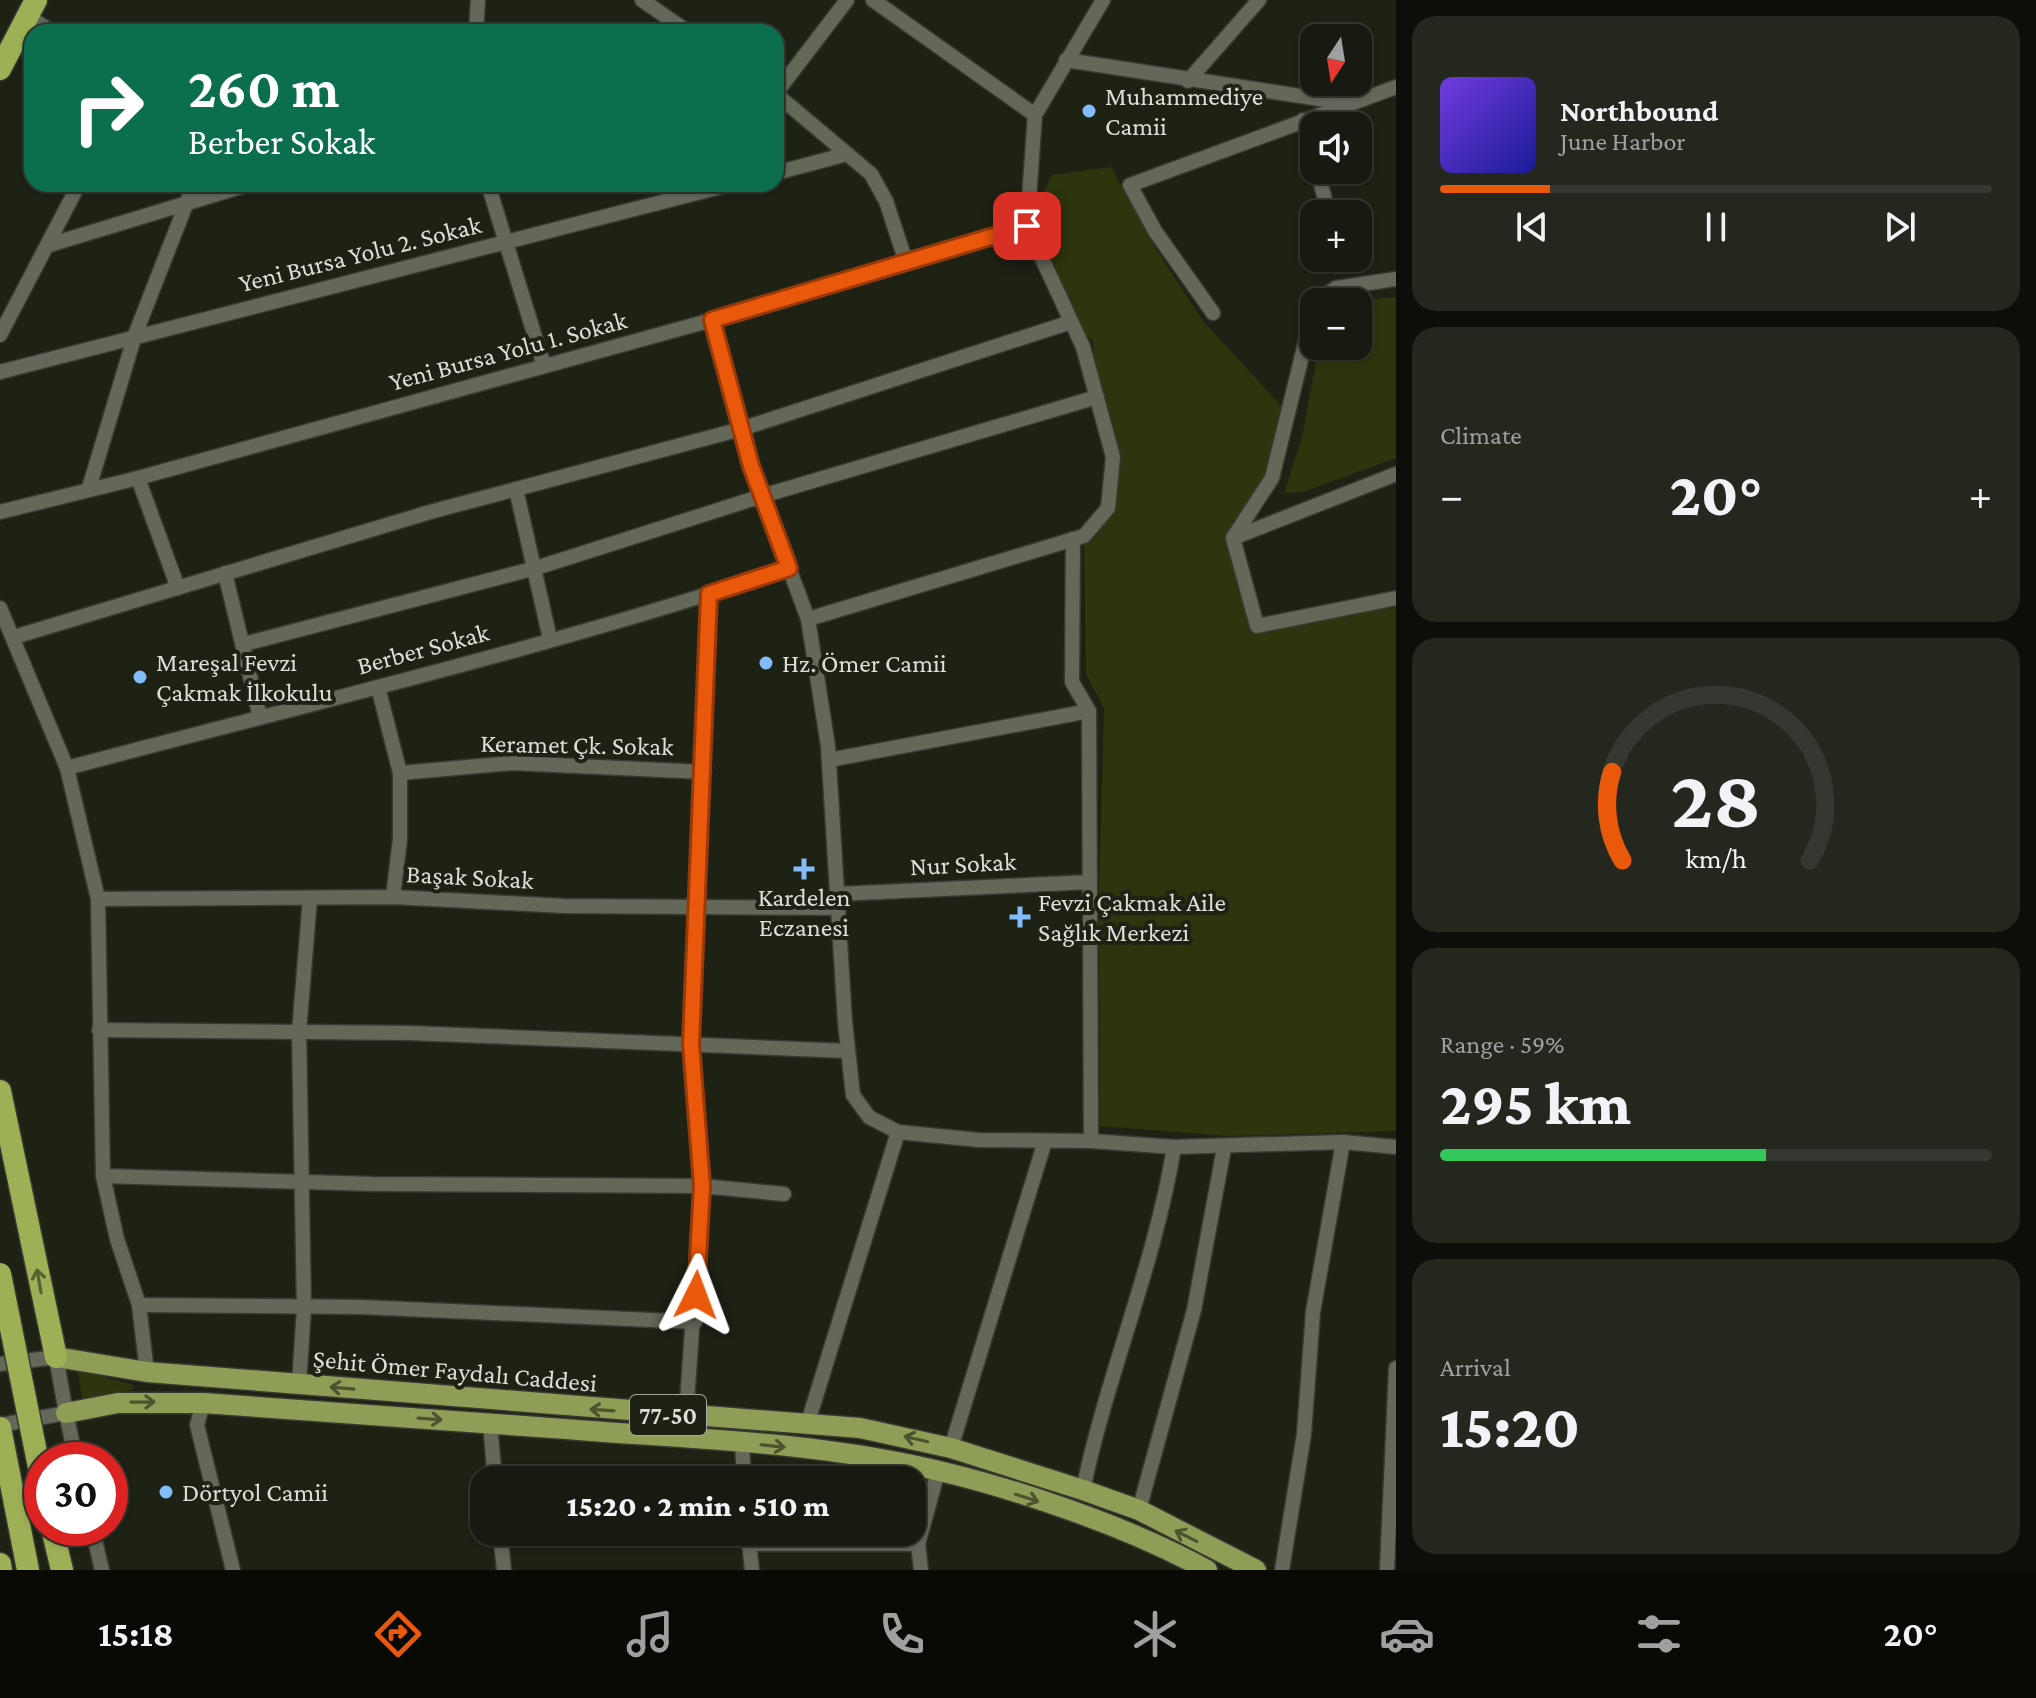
<!DOCTYPE html>
<html lang="en">
<head>
<meta charset="utf-8">
<style>
	:root { --surface:#161a10; --page:#23271e; --text:#f1f3f6; --muted:#9ea19f; --line:#353830; --accent:#ea580c }
	body { margin:0; font-family:"Crimson Pro",serif; background:var(--page); color:var(--text); height:100vh; display:flex; flex-direction:column; font-size:30px; white-space:nowrap }
	* { box-sizing:border-box; margin:0 }
	p { font-size:26px; color:var(--muted) }
	.icon { flex:none; width:44px; height:44px; fill:none; stroke:currentColor; stroke-width:2; stroke-linecap:round; stroke-linejoin:round }
	.map { position:relative; flex:1; overflow:hidden }
	.sheet { display:flex; flex-direction:column; gap:16px; padding:16px; background:#0c0e09; width:640px }
	.sheet>* { flex:none }
	.top-card { position:absolute; left:24px; top:24px; width:760px; height:168px; border-radius:24px; box-shadow:0 2px 6px #0004,0 0 0 2px var(--line); background:#0b6e4f; color:#fff; overflow:hidden }
	.needle { width:52px; rotate:192deg }
	.fabs { position:absolute; left:1300px; top:24px; display:grid; gap:16px }
	.fabs a { display:grid; place-items:center; width:72px; height:72px; border-radius:16px; background:var(--surface); box-shadow:0 2px 6px #0004,0 0 0 2px var(--line); font-size:40px }
	.speed { position:absolute; left:24px; top:1442px; display:flex; gap:16px; font-size:40px; font-weight:700; text-align:center }
	.speed>* { display:grid; place-content:center; width:104px; height:104px; border-radius:50%; background:var(--surface); box-shadow:0 2px 6px #0004,0 0 0 2px var(--line); line-height:1 }
	.speed .limit { border:12px solid #d22; background:#fff; color:#111 }
	.pin { position:absolute; display:grid; place-items:center; width:68px; height:68px; color:#fff; margin:-34px; border-radius:16px; box-shadow:0 4px 12px #0006 }
	.me { position:absolute; width:88px; margin:-44px; rotate:3deg; stroke-linejoin:round; filter:drop-shadow(0 0 6px #0008) }
	.turn { display:flex; align-items:center; gap:28px; height:168px; padding:0 32px; font-size:36px }
	.turn .icon { width:104px; height:104px; stroke-width:2.5 }
	.turn b { display:block; font-size:56px; line-height:68px }
	.big { font-size:60px; font-weight:800; line-height:1.1 }
	.sheet .widget { flex:1; display:flex; flex-direction:column; justify-content:center; gap:12px; min-width:0; padding:0 28px; border-radius:24px; background:var(--page) }
	.sheet .dial { align-items:center; gap:0 }
	.dial svg { height:208px; overflow:visible; fill:none; stroke:var(--line); stroke-width:7; stroke-linecap:round; text-anchor:middle }
	.dial text { fill:var(--text); stroke:none }
	.song { display:flex; align-items:center; gap:24px }
	.cover { width:96px; height:96px; border-radius:12px; background:linear-gradient(135deg,hsl(260 70% 55%),hsl(240 70% 35%)) }
	.played { height:8px; border-radius:4px; background:linear-gradient(90deg,var(--accent) 20%,var(--line) 20%) }
	.keys { display:flex; justify-content:space-around; direction:ltr }
	.heat { display:flex; justify-content:space-between; align-items:center; font-size:44px; direction:ltr }
	.charge { height:12px; border-radius:6px; background:linear-gradient(90deg,#34c759 59%,var(--line) 0) }
	.trip { position:absolute; left:470px; top:1466px; width:456px; height:80px; border-radius:24px; background:var(--surface); box-shadow:0 2px 6px #0004,0 0 0 2px var(--line); font-weight:800; line-height:80px; text-align:center }
	.tabs { display:flex; height:128px; justify-content:space-around; align-items:center; background:#090a06; color:var(--muted) }
	.tabs .icon { width:56px; height:56px }
	.tabs .active { color:var(--accent) }
	.tabs b { font-size:36px; color:var(--text) }
	main { display:flex; flex:1; min-height:0 }
	.map>svg:first-child { display:block }
	.green { fill:#2d350e }
	.lines { fill:none; stroke-linecap:round; stroke-linejoin:round }
	.minor-casing { stroke:#383a31; stroke-width:17 }
	.primary-casing { stroke:#383a31; stroke-width:23 }
	.trunk-casing { stroke:#383a31; stroke-width:25 }
	.minor { stroke:#646859; stroke-width:14 }
	.primary { stroke:#8f9e57; stroke-width:20 }
	.trunk { stroke:#9db056; stroke-width:22 }
	.trunk-bridge-casing { stroke:#383a31; stroke-width:25; stroke-linecap:butt }
	.trunk-bridge { stroke:#9db056; stroke-width:22 }
	.oneway { stroke:#576232 }
	.oneway2 { stroke:#4b542f }
	.route-casing { stroke:#983908; stroke-width:20 }
	.route { stroke:#ea580c; stroke-width:14 }
	.poi-dot { fill:#83bcfb; stroke:#1e2215; stroke-width:3 }
	.labels { text-anchor:middle; dominant-baseline:central; stroke-width:8; stroke-linejoin:round; paint-order:stroke }
	.shield { fill:#1e2215; stroke:#a4a69d; stroke-width:2 }
	.shield-label { font-size:24px; font-weight:bold; fill:#dddfd7 }
	.poi-label { font-size:26px; fill:#dddfd7; stroke:#1e2215; text-anchor:start }
	.street-label { font-size:26px; fill:#dddfd7; stroke:#1e2215 }
</style>
</head>
<body>
<main>
<div class="map">
<svg width="1396" height="1570" viewBox="0 0 1396 1570">
	<rect width="100%" height="100%" fill="#1e2215"/>
	<g class="green">
		<path d="M1111,167L1156,249L1203,321L1288,413L1272,478L1233,538L1257,626L1396,598V1131L1227,1136L1100,1126L1099,890L1104,708L1086,674L1084,536L1108,507L1113,457L1097,397L1093,341L1071,322L1027,226L1052,175Z"/>
		<path d="M1396,297V458L1303,492L1284,493L1302,437L1319,346H1358V302H1340Z"/>
		<path d="M77,1369L133,1385L134,1389L83,1401Z"/>
	</g>
	<g class="lines">
		<g class="minor-casing">
			<g id="minor">
				<path d="M642,0L688,32"/>
				<path d="M873,0L1035,115"/>
				<path d="M28,16L52,32"/>
				<path d="M476,32L478,0"/>
				<path d="M1066,60L1346,103"/>
				<path d="M1188,81L1259,0"/>
				<path d="M776,93L847,0"/>
				<path d="M776,94L871,174L886,201L906,262"/>
				<path d="M1303,120L1314,158"/>
				<path d="M1317,170L1329,214"/>
				<path d="M776,173L847,154"/>
				<path d="M488,184L544,366"/>
				<path d="M49,245L250,184"/>
				<path d="M1316,302L1336,288L1396,279"/>
				<path d="M1314,307L1272,478L1233,538L1396,474"/>
				<path d="M1213,313L1155,231L1130,185L1396,87"/>
				<path d="M712,320L751,466L808,619L828,746L845,1022L853,1095L869,1117L898,1132L979,1140L1091,1141L1174,1147L1343,1142L1396,1147"/>
				<path d="M0,335L79,184"/>
				<path d="M0,372L732,184"/>
				<path d="M138,478L178,588"/>
				<path d="M89,488L135,335L194,184"/>
				<path d="M516,489L550,639"/>
				<path d="M0,512L138,478L712,320L1027,226"/>
				<path d="M1233,538L1257,626L1396,598"/>
				<path d="M1073,539L1072,682L1089,711L1091,1141"/>
				<path d="M225,573L260,717"/>
				<path d="M0,608L67,768L98,899L103,1176L117,1239L139,1305L147,1372"/>
				<path d="M808,619L1084,536L1108,508L1113,457L1083,347L1027,226L1035,115L1103,0"/>
				<path d="M14,637L430,512L741,429L1071,322"/>
				<path d="M244,644L536,568L762,496L1097,397"/>
				<path d="M378,687L400,773V839L393,897"/>
				<path d="M829,760L1089,711"/>
				<path d="M67,768C308,704 552,647 789,568"/>
				<path d="M400,773L512,763L704,772"/>
				<path d="M838,894L1090,882"/>
				<path d="M98,899L393,897L564,906L839,908"/>
				<path d="M99,1030L410,1033L848,1051"/>
				<path d="M103,1176L374,1184L702,1186L784,1194"/>
				<path d="M139,1305L361,1307L695,1322"/>
				<path d="M0,1364L56,1357L66,1413L0,1425"/>
				<path d="M299,1384L304,1308L299,1032L310,898"/>
				<path d="M203,1403L197,1425L233,1570"/>
				<path d="M66,1413L76,1460"/>
				<path d="M686,1416L702,1186L691,1044L709,594"/>
				<path d="M808,1422L898,1132"/>
				<path d="M490,1423L495,1480"/>
				<path d="M742,1442L744,1480"/>
				<path d="M951,1448L1045,1141"/>
				<path d="M1083,1490C1107,1374 1155,1265 1174,1147"/>
				<path d="M1139,1510L1194,1310L1224,1148"/>
				<path d="M92,1528L102,1570"/>
				<path d="M500,1532L504,1570"/>
				<path d="M748,1532L752,1570"/>
				<path d="M748,1544H918"/>
				<path d="M921,1570L918,1544L936,1479L945,1472"/>
				<path d="M1282,1570L1304,1434L1313,1312L1343,1142"/>
				<path d="M1387,1570L1396,1368"/>
			</g>
		</g>
		<g class="primary-casing">
			<g id="primary">
				<path d="M56,1357L147,1372L860,1428L951,1448L1083,1490L1139,1510L1256,1570"/>
				<path d="M66,1413L118,1403H203C333,1412 462,1421 591,1431C687,1438 786,1442 881,1459C981,1476 1118,1521 1207,1570"/>
			</g>
		</g>
		<g class="trunk-casing">
			<g id="trunk">
				<path d="M0,69L36,0"/>
				<path d="M0,1091L56,1357"/>
				<path d="M0,1428L28,1570"/>
				<path d="M52,1528L62,1570"/>
				<path d="M0,1564L1,1570"/>
			</g>
		</g>
		<use href="#minor" class="minor"/>
		<use href="#primary" class="primary"/>
		<use href="#trunk" class="trunk"/>
		<g class="trunk-bridge-casing">
			<path id="trunk-bridge" d="M0,1274L42,1482"/>
		</g>
		<use href="#trunk-bridge" class="trunk-bridge"/>
	</g>
	<defs><path id="oneway-shaft" d="M-6 0H5M1.5-3L5.5 0L1.5 3" fill="none" stroke-width="1.6" stroke-linecap="round" stroke-linejoin="round" transform="scale(2)"/></defs>
	<use class="oneway" href="#oneway-shaft" transform="translate(39 1281) rotate(-100)"/>
	<g class="oneway2">
		<use href="#oneway-shaft" transform="translate(342 1388) rotate(-175)"/>
		<use href="#oneway-shaft" transform="translate(143 1402) rotate(-1)"/>
		<use href="#oneway-shaft" transform="translate(602 1410) rotate(-176)"/>
		<use href="#oneway-shaft" transform="translate(430 1419) rotate(4)"/>
		<use href="#oneway-shaft" transform="translate(916 1439) rotate(-167)"/>
		<use href="#oneway-shaft" transform="translate(773 1446) rotate(6)"/>
		<use href="#oneway-shaft" transform="translate(1027 1498) rotate(18)"/>
		<use href="#oneway-shaft" transform="translate(1186 1536) rotate(-153)"/>
	</g>
	<g class="lines">
		<g class="route-casing">
			<path id="route" d="M696,1295L702,1186L691,1044L709,594L789,568L751,466L712,320L1027,226"/>
		</g>
		<use href="#route" class="route"/>
	</g>
	<g class="poi-dot">
		<circle cx="1089" cy="111" r="8"/>
		<circle cx="766" cy="663" r="8"/>
		<circle cx="140" cy="677" r="8"/>
		<path d="M800 857h8v8h8v8h-8v8h-8v-8h-8v-8h8z"/>
		<path d="M1016 905h8v8h8v8h-8v8h-8v-8h-8v-8h8z"/>
		<circle cx="166" cy="1492" r="8"/>
	</g>
	<g class="labels">
		<rect class="shield" x="630" y="1395" width="76" height="40" rx="6"/>
		<g class="shield-label">
			<text x="668" y="1415">77-50</text>
		</g>
		<g class="poi-label">
			<text x="1105" y="96">Muhammediye<tspan x="1105" dy="30">Camii</tspan></text>
			<text x="156" y="662">Mareşal Fevzi<tspan x="156" dy="30">Çakmak İlkokulu</tspan></text>
			<text x="782" y="663">Hz. Ömer Camii</text>
			<text x="804" y="897" text-anchor="middle">Kardelen<tspan x="804" dy="30">Eczanesi</tspan></text>
			<text x="1038" y="902">Fevzi Çakmak Aile<tspan x="1038" dy="30">Sağlık Merkezi</tspan></text>
			<text x="182" y="1492">Dörtyol Camii</text>
		</g>
		<g class="street-label">
			<text transform="translate(360 254) rotate(-14)">Yeni Bursa Yolu 2. Sokak</text>
			<text transform="translate(508 351) rotate(-15)">Yeni Bursa Yolu 1. Sokak</text>
			<text transform="translate(423 649) rotate(-15)">Berber Sokak</text>
			<text transform="translate(577 745) rotate(1)">Keramet Çk. Sokak</text>
			<text transform="translate(963 864) rotate(-3)">Nur Sokak</text>
			<text transform="translate(470 877) rotate(3)">Başak Sokak</text>
			<text transform="translate(455 1371) rotate(5)">Şehit Ömer Faydalı Caddesi</text>
		</g>
	</g>
</svg>
<div class="fabs">
<a><svg class="needle" viewBox="-14 -14 28 28"><path d="M0-13l5 13h-10z" fill="#e53935"/><path d="M0 13l5-13h-10z" fill="#9ea19f"/></svg></a>
<a><svg class="icon" aria-label="sound" viewBox="0 0 24 24"><path d="M4 9h4l5-4v14l-5-4H4zM17 9q2 3 0 6"/></svg></a>
<a>+</a>
<a>−</a>
</div>
<div class="speed"><div class="limit">30</div></div>
<div class="pin" style="left:1027px;top:226px;background:#d93025"><svg class="icon" aria-label="arrive" viewBox="0 0 24 24"><path d="M6 21V4h12l-3 4 3 4H6"/></svg></div>
<svg class="me" style="left:696px;top:1295px" viewBox="-20 -20 40 40"><path d="M0-17L14 15 0 8-14 15z" fill="#ea580c" stroke="#fff" stroke-width="4"/></svg>
<div class="trip">15:20 · 2 min · 510 m</div>
<div class="top-card">
<div class="turn"><svg class="icon" aria-label="right" viewBox="0 0 24 24"><path d="M7 20v-9h11M14 6l5 5-5 5"/></svg><div><b>260 m</b>Berber Sokak</div></div>
</div>
</div>
<section class="sheet">
<div class="widget">
<div class="song"><i class="cover"></i><div><b>Northbound</b><p>June Harbor</p></div></div>
<div class="played"></div>
<div class="keys"><svg class="icon" aria-label="previous" viewBox="0 0 24 24"><path d="M18 5L8 12l10 7zM5 5v14"/></svg><svg class="icon" aria-label="pause" viewBox="0 0 24 24"><path d="M8 5v14M16 5v14"/></svg><svg class="icon" aria-label="next" viewBox="0 0 24 24"><path d="M6 5l10 7-10 7zM19 5v14"/></svg></div>
</div>
<div class="widget"><p>Climate</p>
<div class="heat"><a>−</a><b class="big">20°</b><a>+</a></div>
</div>
<div class="widget dial"><svg viewBox="0 0 100 80">
<path d="M14 69A42 42 0 1 1 86 69"/>
<path d="M14 69A42 42 0 0 1 10 35" stroke="#ea580c"/>
<text x="50" y="56" font-size="32" font-weight="700">28</text>
<text x="50" y="72" font-size="11">km/h</text>
</svg></div>
<div class="widget"><p>Range · 59%</p><b class="big">295 km</b><div class="charge"></div></div>
<div class="widget"><p>Arrival</p><b class="big">15:20</b></div>
</section>
</main>
<nav class="tabs">
<b>15:18</b>
<svg class="icon active" aria-label="directions" viewBox="0 0 24 24"><path d="M12 3l9 9-9 9-9-9zM9 14v-3h6M13 9l2 2-2 2"/></svg>
<svg class="icon" aria-label="music" viewBox="0 0 24 24"><path d="M9 18V5l10-2v13"/><circle cx="6" cy="18" r="3"/><circle cx="16" cy="16" r="3"/></svg>
<svg class="icon" aria-label="phone" viewBox="0 0 24 24"><path d="M5 4h4l2 5-3 2q2 4 5 5l2-3 5 2v4C11 20 4 13 5 4z"/></svg>
<svg class="icon" aria-label="climate" viewBox="0 0 24 24"><path d="M12 3v18M4 7l16 10M4 17L20 7"/></svg>
<svg class="icon" aria-label="car" viewBox="0 0 24 24"><path d="M5 17H2v-5l4-1 3-4h7l3 4 3 1v5h-3M9 17h6M6 11h13"/><circle cx="7" cy="17" r="2"/><circle cx="17" cy="17" r="2"/></svg>
<svg class="icon" aria-label="filters" viewBox="0 0 24 24"><path d="M4 7h16M4 17h16"/><circle cx="9" cy="7" r="2"/><circle cx="15" cy="17" r="2"/></svg>
<b>20°</b>
</nav>
</body>
</html>
